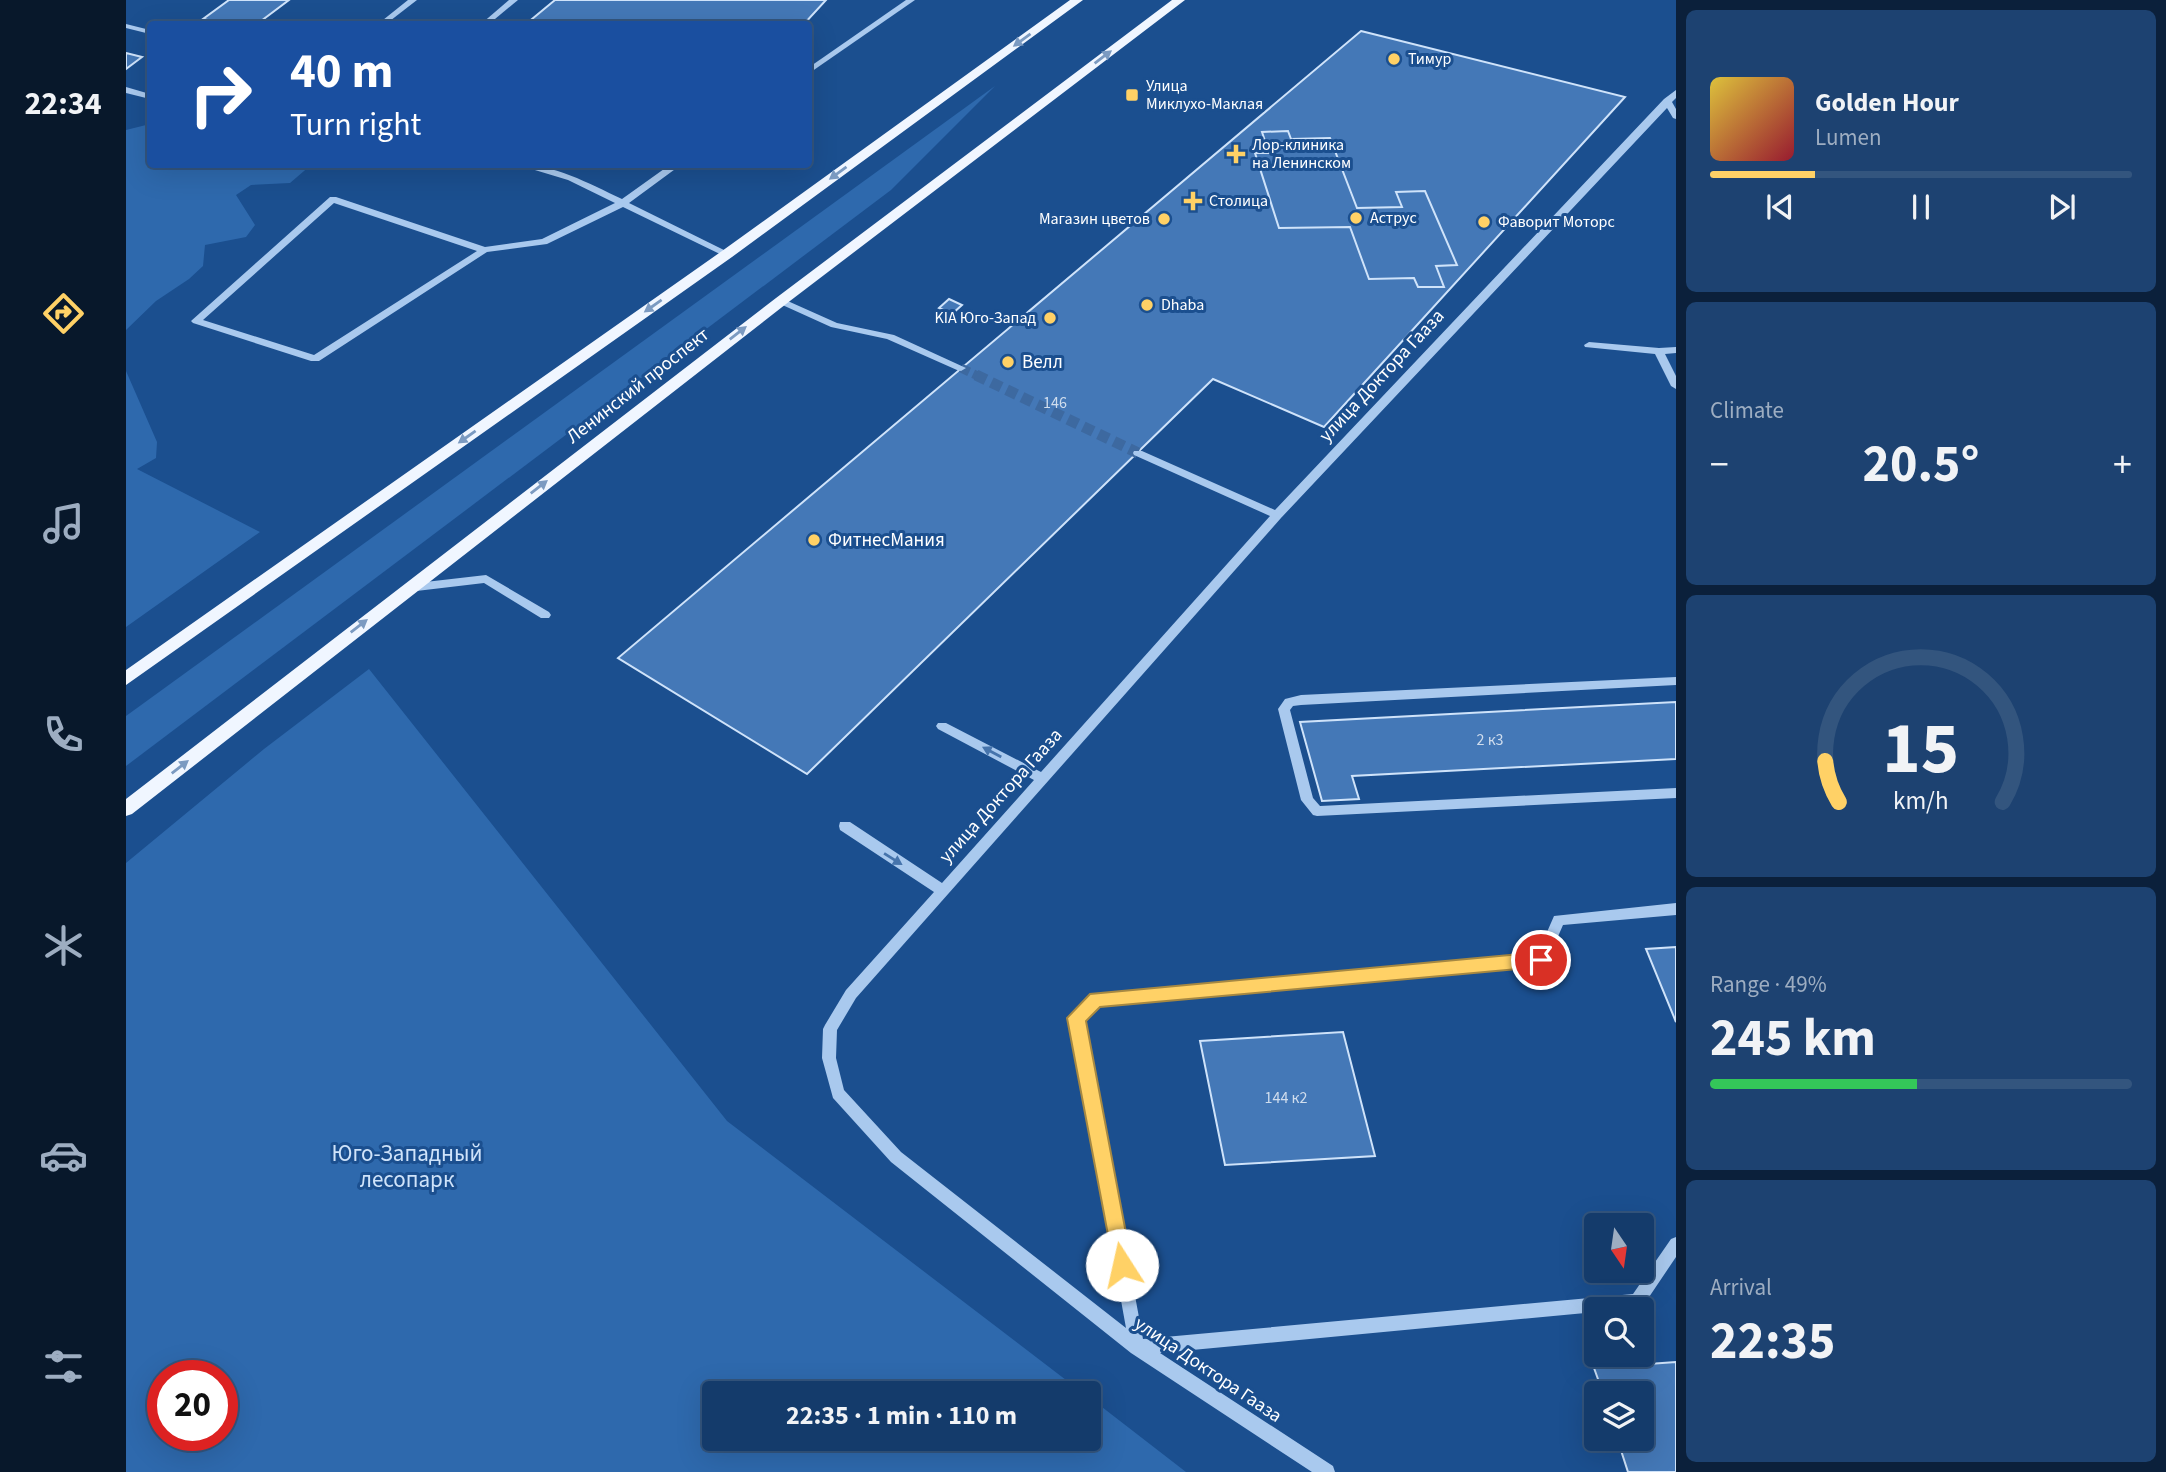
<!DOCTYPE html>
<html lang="en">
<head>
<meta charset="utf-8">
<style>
	:root { --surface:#143b6b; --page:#1d4271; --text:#f1f3f6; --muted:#9dadc1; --line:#33557e; --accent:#ffd166 }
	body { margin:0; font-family:"Source Sans 3",sans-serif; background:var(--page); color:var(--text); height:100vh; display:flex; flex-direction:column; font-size:26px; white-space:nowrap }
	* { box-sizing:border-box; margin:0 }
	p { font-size:23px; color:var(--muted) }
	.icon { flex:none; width:38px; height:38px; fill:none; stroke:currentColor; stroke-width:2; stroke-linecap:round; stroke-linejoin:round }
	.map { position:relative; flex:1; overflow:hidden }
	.panel { display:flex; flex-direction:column; gap:10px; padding:10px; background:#0b203b; width:490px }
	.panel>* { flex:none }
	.banner { position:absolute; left:21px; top:21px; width:665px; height:147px; border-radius:7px; box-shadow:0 7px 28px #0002,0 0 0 2px var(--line); background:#1a4fa0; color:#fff; overflow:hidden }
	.needle { width:46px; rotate:167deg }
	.tools { position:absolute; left:1458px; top:1213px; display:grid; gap:14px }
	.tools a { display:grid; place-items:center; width:70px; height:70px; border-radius:7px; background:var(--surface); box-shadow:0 7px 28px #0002,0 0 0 2px var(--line); font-size:35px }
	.speed { position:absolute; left:21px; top:1360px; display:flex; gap:14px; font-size:35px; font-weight:700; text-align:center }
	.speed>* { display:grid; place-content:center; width:91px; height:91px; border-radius:50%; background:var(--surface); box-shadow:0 7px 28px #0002,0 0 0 2px var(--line); line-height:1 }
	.speed .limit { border:10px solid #d22; background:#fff; color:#111 }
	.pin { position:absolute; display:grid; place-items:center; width:60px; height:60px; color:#fff; margin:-30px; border:4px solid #fff; border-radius:50%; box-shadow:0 2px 7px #0007 }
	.me { position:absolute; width:77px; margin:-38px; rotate:350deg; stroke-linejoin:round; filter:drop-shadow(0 0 5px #0008) }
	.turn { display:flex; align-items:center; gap:24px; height:147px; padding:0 28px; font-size:32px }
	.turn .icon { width:91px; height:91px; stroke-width:2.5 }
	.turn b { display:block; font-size:49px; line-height:60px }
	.big { font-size:52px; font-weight:700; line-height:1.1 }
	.panel .widget { flex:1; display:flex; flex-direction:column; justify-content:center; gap:10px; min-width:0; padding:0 24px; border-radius:10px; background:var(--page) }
	.panel .dial { align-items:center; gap:0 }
	.dial svg { height:182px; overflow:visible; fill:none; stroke:var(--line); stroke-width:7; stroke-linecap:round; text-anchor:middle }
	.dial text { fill:var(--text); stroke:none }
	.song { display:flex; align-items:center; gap:21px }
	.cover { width:84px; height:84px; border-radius:10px; background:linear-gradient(135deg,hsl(50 70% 55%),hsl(350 70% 35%)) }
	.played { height:7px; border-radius:4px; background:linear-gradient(90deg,var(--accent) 25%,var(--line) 25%) }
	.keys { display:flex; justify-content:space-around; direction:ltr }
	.heat { display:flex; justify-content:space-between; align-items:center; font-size:38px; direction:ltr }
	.charge { height:10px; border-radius:5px; background:linear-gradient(90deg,#34c759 49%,var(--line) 0) }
	.trip { position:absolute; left:576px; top:1381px; width:399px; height:70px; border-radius:7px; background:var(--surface); box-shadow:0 7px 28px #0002,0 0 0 2px var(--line); font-weight:700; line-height:70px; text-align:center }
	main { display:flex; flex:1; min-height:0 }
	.tab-bar { display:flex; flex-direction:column; width:126px; justify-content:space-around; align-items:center; background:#08182b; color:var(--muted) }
	.tab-bar .icon { width:49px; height:49px }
	.tab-bar .selected { color:var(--accent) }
	.tab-bar b { font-size:32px; color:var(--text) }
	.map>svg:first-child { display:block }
	.green { fill:#2e69ad; fill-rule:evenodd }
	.building { fill:#4478b7; stroke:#cfe3fa; stroke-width:2 }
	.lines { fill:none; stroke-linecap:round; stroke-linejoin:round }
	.minor-tunnel-far1 { stroke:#3d69a0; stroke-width:9; stroke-dasharray:9 4.5; stroke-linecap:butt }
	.minor-tunnel { stroke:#3d69a0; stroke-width:11; stroke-dasharray:11 6; stroke-linecap:butt }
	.minor { fill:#a9c9ee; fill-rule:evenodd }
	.major { fill:#f0f6ff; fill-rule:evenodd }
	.oneway { fill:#7b9ac1 }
	.oneway2 { fill:#4674ac }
	.route { fill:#ffd166; stroke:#a68842; stroke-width:2 }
	.poi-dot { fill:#ffd166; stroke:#1b4f8f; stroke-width:2.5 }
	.labels { text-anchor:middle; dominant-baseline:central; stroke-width:6; stroke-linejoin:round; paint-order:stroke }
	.far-poi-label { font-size:16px; fill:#fff; stroke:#1b4f8f; text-anchor:start }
	.number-label { font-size:16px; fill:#d0dded }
	.poi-label { font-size:19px; fill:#fff; stroke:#1b4f8f; text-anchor:start }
	.street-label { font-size:19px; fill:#fff; stroke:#1b4f8f }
	.near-park-label { font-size:23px; fill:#cfe3fa; stroke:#1b4f8f }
</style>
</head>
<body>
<main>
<nav class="tab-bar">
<b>22:34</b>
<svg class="icon selected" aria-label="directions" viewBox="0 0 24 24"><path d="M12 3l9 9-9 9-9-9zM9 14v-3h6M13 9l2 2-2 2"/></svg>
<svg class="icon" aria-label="music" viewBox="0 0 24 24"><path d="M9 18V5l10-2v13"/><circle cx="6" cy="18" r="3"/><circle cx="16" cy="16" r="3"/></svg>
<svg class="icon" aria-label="phone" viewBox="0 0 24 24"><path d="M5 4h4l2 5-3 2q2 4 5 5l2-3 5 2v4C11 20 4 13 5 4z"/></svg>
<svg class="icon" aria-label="climate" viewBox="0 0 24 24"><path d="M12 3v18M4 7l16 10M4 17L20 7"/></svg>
<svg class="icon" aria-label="car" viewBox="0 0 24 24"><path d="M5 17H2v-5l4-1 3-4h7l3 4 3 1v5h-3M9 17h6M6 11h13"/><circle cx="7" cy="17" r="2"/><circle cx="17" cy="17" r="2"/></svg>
<svg class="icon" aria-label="filters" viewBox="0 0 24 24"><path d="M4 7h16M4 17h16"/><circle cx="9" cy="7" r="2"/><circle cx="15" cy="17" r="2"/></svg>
</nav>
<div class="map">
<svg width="1550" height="1472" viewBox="0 0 1550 1472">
	<rect width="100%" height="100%" fill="#1b4f8f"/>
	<g class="green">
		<path d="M869,86L765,190L0,766V716Z"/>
		<path d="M24,124V164L185,165L164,183L125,185L110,195L129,225L120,237L79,245L77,266L63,279L30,301L0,330V130Z"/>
		<path d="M0,371L31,442L30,458L11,469L134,532L0,627Z"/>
		<path d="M243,669L601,1121L957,1393H588V1438H962L963,1397L1060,1472H0V863L138,749ZM37,1376H96V1435H37Z"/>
	</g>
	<g class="building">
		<path d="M103,0H163L131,24H101L77,19Z"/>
		<path d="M429,0H700L678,24H400Z"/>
		<path d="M1235,31L1499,97L1198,427L1087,379L681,774L492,658Z"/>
		<path d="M0,53L16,57L0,69Z"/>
		<path d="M1162,131L1165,139L1204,138L1231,208L1276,207L1270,192L1299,191L1331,265L1310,266L1318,287H1292L1288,278L1243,279L1224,227L1153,228L1129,153H1143L1136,132Z"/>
		<path d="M823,299L836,305L826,314L813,308Z"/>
		<path d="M1550,702V759L1226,776L1233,799L1196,801L1174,722Z"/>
		<path d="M1550,947V1022L1520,949Z"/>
		<path d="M1217,1032L1249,1156L1099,1165L1074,1041Z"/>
		<path d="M1550,1362V1472H1502L1491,1438H1516V1393H1477L1468,1368Z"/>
	</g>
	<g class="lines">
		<path class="minor-tunnel-far1" d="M835,368L854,377"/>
		<path class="minor-tunnel" d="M850,375L1012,453"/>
		<g class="minor">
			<path d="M282,0H291L260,24H252Z"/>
			<path d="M383,0H392L363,24H355Z"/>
			<path d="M780,0H789L682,74V68Z"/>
			<path d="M0,24L24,30V34L0,28Z"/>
			<path d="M0,87L24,94V99L0,93Z"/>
			<path d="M1550,90V98L1546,102L1550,109V119L1547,118L1541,108L1155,518L730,998L711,1030L710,1058L718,1090L775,1152L1000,1328L944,1018L965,995L1411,955L1428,916L1550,903V915L1437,925L1420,964L1415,966L973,1005L958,1020L1017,1339L1507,1294L1545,1239L1550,1237V1257L1517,1306L1511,1309H1470V1312L1034,1353L1207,1466L1209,1472H1186L1005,1353L765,1162L707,1098L696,1058L697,1029L699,1025L720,990L808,892L714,830L713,826L714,822H724L816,883L908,780L812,729L810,726L812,723H820L915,772L1144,516L1008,455L1007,453L1008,451H1016L1149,510L1538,99Z"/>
			<path d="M389,164C428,164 462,183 496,199L545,164H556L503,203L606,254L604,256H598L497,207L421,244L361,252L193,361H185L67,323L65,321L204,197H210L359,247L416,239L489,203L442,180ZM208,203L351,251L188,355L77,320Z"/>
			<path d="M655,298L711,323L768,335L840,368L835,371L831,370L761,339L705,327L652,303V299Z"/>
			<path d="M1463,342L1533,348L1550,347V353L1539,354L1550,376V389L1545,386L1529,354L1459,347L1458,345Z"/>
			<path d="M360,575L423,612L425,615L423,618H415L358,583L282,592L276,588L282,584Z"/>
			<path d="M1550,677V685L1175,705L1167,706L1164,710L1187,798L1194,806L1550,788V798L1191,816L1187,815L1175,800L1152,709L1159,699L1175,695Z"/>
		</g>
		<g class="major">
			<path d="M944,0H957L606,257L0,685V670L596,251Z"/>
			<path d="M1046,0H1059L660,304L6,814L0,816V799L650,298Z"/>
		</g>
	</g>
	<defs><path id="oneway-solid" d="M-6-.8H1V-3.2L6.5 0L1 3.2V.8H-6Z" transform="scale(1.75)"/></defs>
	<g class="oneway">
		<use href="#oneway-solid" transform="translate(896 40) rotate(144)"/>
		<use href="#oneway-solid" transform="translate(977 57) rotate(-37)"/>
		<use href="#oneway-solid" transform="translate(712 173) rotate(144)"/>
		<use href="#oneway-solid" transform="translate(527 306) rotate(145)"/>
		<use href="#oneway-solid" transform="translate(612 333) rotate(-38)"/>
		<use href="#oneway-solid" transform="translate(341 437) rotate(145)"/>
		<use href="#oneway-solid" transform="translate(413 487) rotate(-38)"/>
		<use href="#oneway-solid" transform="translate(233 626) rotate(-38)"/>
		<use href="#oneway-solid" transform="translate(54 767) rotate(-38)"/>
	</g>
	<g class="oneway2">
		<use href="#oneway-solid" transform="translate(866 752) rotate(-152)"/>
		<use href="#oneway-solid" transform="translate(767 859) rotate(32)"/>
	</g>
	<path class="route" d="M1415,952L1424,960L1415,967L974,1007L960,1021L1006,1265L1003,1272L996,1274L989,1272L941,1018L964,994Z"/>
	<g class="poi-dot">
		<circle cx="1268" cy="59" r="7"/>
		<rect x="999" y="88" width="14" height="14" rx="3.5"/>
		<path d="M1106.5 143.5h7v7h7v7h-7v7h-7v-7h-7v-7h7z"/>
		<path d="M1063.5 190.5h7v7h7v7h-7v7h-7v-7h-7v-7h7z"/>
		<circle cx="1230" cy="218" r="7"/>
		<circle cx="1038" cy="219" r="7"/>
		<circle cx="1358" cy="222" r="7"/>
		<circle cx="1021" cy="305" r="7"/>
		<circle cx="924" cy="318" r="7"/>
		<circle cx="882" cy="362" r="7"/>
		<circle cx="688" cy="540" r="7"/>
	</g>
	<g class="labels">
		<g class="far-poi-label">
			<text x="1282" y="59">Тимур</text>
			<text x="1020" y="86">Улица<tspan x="1020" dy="18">Миклухо-Маклая</tspan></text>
			<text x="1126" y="145">Лор-клиника<tspan x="1126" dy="18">на Ленинском</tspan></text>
			<text x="1083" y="201">Столица</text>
			<text x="1244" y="218">Аструс</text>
			<text x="1024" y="219" text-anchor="end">Магазин цветов</text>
			<text x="1372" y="222">Фаворит Моторс</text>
			<text x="1035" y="305">Dhaba</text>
			<text x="910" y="318" text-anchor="end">KIA Юго-Запад</text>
		</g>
		<g class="number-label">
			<text x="929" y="403">146</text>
			<text x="1364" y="740">2 к3</text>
			<text x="1160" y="1098">144 к2</text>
		</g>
		<g class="poi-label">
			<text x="896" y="362">Велл</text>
			<text x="702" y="540">ФитнесМания</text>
		</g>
		<g class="street-label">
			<text transform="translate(1256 376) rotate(-47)">улица Доктора Гааза</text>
			<text transform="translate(512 386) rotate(-38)">Ленинский проспект</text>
			<text transform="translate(875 796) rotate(-48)">улица Доктора Гааза</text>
			<text transform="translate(1082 1370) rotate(34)">улица Доктора Гааза</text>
		</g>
		<g class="near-park-label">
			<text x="281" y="1153">Юго-Западный<tspan x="281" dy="26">лесопарк</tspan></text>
		</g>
	</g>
</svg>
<div class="tools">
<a><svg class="needle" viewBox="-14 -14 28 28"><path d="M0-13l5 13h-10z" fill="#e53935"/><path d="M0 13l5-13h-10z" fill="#9dadc1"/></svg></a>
<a><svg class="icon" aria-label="search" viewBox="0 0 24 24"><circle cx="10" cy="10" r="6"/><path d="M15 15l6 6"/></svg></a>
<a><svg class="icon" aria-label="layers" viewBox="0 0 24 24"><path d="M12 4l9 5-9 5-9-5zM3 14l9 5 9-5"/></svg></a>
</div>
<div class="speed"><div class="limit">20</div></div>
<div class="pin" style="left:1415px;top:960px;background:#d93025"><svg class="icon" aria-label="arrive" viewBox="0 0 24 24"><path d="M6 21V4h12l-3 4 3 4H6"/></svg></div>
<svg class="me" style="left:996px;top:1265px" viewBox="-20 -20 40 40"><circle r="19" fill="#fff"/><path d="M0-13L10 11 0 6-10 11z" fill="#ffd166"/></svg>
<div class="trip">22:35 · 1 min · 110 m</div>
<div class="banner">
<div class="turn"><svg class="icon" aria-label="right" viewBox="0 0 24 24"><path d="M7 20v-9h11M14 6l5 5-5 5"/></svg><div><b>40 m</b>Turn right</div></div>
</div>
</div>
<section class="panel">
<div class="widget">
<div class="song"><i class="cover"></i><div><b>Golden Hour</b><p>Lumen</p></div></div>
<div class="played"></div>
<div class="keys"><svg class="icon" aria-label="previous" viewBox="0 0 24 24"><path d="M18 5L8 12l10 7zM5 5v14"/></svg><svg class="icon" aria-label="pause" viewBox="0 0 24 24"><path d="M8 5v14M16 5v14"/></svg><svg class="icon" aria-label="next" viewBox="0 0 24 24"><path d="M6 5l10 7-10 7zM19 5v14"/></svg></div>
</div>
<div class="widget"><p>Climate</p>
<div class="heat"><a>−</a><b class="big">20.5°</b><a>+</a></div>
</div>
<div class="widget dial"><svg viewBox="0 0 100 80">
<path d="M14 69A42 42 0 1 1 86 69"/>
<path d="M14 69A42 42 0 0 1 8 51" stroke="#ffd166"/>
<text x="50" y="56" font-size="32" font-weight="700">15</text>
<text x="50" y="72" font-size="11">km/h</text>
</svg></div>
<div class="widget"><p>Range · 49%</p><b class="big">245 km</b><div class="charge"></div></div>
<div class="widget"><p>Arrival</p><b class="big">22:35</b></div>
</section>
</main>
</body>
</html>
